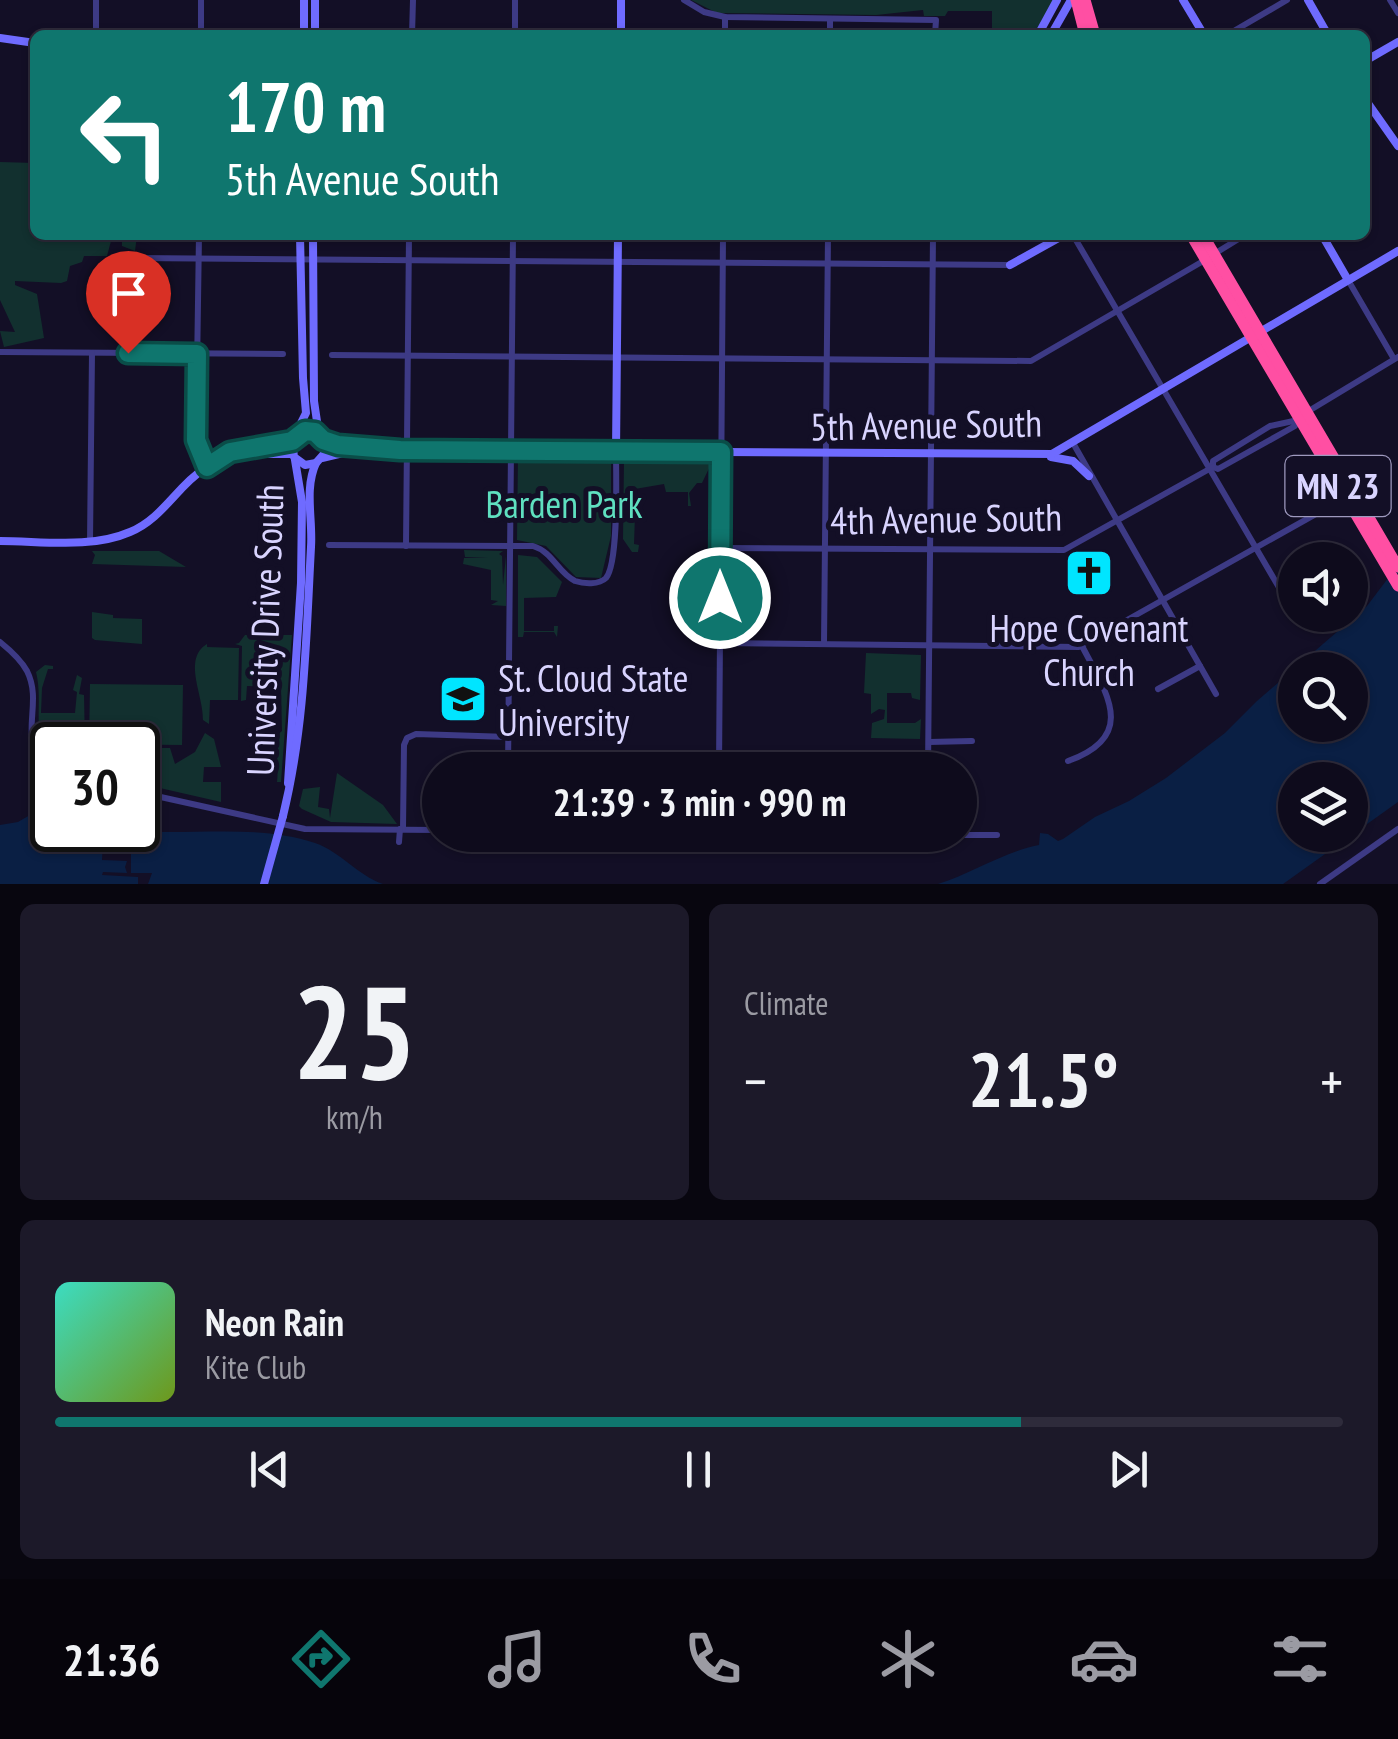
<!DOCTYPE html>
<html lang="en">
<head>
<meta charset="utf-8">
<style>
	:root { --surface:#0e0b1c; --page:#1c1929; --text:#f1f3f6; --muted:#9b9ba3; --line:#2e2b3b; --accent:#0f766e }
	body { margin:0; font-family:"PT Sans Narrow",sans-serif; background:var(--page); color:var(--text); height:100vh; display:flex; flex-direction:column; font-size:38px; white-space:nowrap }
	* { box-sizing:border-box; margin:0 }
	p { font-size:32px; color:var(--muted) }
	.icon { flex:none; width:55px; height:55px; fill:none; stroke:currentColor; stroke-width:2; stroke-linecap:round; stroke-linejoin:round }
	.map { position:relative; height:884px; overflow:hidden }
	.panel { display:flex; flex-direction:column; gap:20px; padding:20px; background:#08060f; flex:1 }
	.panel>* { flex:none }
	.banner { position:absolute; left:30px; top:30px; width:1340px; height:210px; border-radius:15px; box-shadow:0 2px 8px #0004,0 0 0 2px var(--line); background:#0f766e; color:#fff; overflow:hidden }
	.fabs { position:absolute; left:1278px; top:542px; display:grid; gap:20px }
	.fabs a { display:grid; place-items:center; width:90px; height:90px; border-radius:50%; background:var(--surface); box-shadow:0 2px 8px #0004,0 0 0 2px var(--line); font-size:50px }
	.speed { position:absolute; left:30px; top:722px; display:flex; gap:20px; font-size:50px; font-weight:700; text-align:center }
	.speed>* { display:grid; place-content:center; width:130px; height:130px; border-radius:50%; background:var(--surface); box-shadow:0 2px 8px #0004,0 0 0 2px var(--line); line-height:1 }
	.speed .limit { border:5px solid #111; border-radius:15px; background:#fff; color:#111 }
	.pin { position:absolute; display:grid; place-items:center; width:85px; height:85px; color:#fff; margin:-102px -42px; border-radius:50% 50% 50% 0; rotate:-45deg; box-shadow:0 0 10px #0007 }
	.pin .icon { rotate:45deg }
	.me { position:absolute; width:110px; margin:-55px; rotate:0deg; stroke-linejoin:round; filter:drop-shadow(0 0 8px #0008) }
	.turn { display:flex; align-items:center; gap:35px; height:210px; padding:0 30px; font-size:45px }
	.turn .icon { width:130px; height:130px; stroke-width:2.5 }
	.turn b { display:block; font-size:70px; line-height:85px }
	.big { font-size:75px; font-weight:700; line-height:1.1 }
	.panel .widget { flex:1; display:flex; flex-direction:column; justify-content:center; gap:15px; min-width:0; padding:0 35px; border-radius:15px; background:var(--page) }
	.panel .dial { align-items:center; gap:0 }
	.dial b { font-size:130px; line-height:1 }
	.song { display:flex; align-items:center; gap:30px }
	.cover { width:120px; height:120px; border-radius:15px; background:linear-gradient(135deg,hsl(170 70% 55%),hsl(80 70% 35%)) }
	.played { height:10px; border-radius:5px; background:linear-gradient(90deg,var(--accent) 75%,var(--line) 75%) }
	.keys { display:flex; justify-content:space-around; direction:ltr }
	.heat { display:flex; justify-content:space-between; align-items:center; font-size:55px; direction:ltr }
	.panel .tiles { flex:1; display:grid; gap:20px; grid-template-columns:1fr 1fr }
	.widget:last-child { grid-column:span 2 }
	.trip { position:absolute; left:422px; top:752px; width:555px; height:100px; border-radius:50px; background:var(--surface); box-shadow:0 2px 8px #0004,0 0 0 2px var(--line); font-weight:700; line-height:100px; text-align:center }
	.menu { display:flex; height:160px; justify-content:space-around; align-items:center; background:#06040b; color:var(--muted) }
	.menu .icon { width:70px; height:70px }
	.menu .selected { color:var(--accent) }
	.menu b { font-size:45px; color:var(--text) }
	.map>svg:first-child { display:block }
	.green { fill:#12302f }
	.water { fill:#0a1f44; fill-rule:evenodd }
	.lines { fill:none; stroke-linecap:round; stroke-linejoin:round }
	.street { stroke:#3d3a85; stroke-width:6 }
	.secondary { stroke:#6f6bff; stroke-width:8 }
	.highway { stroke:#ff4fa3; stroke-width:11 }
	.secondary-bridge { stroke:#6f6bff; stroke-width:8 }
	.route-casing { stroke:#0a4d48; stroke-width:25 }
	.route { stroke:#0f766e; stroke-width:18 }
	.labels { text-anchor:middle; dominant-baseline:central; stroke-width:10; stroke-linejoin:round; paint-order:stroke }
	.shield { fill:#130f26; stroke:#9e99be; stroke-width:2.5 }
	.shield-label { font-size:35px; font-weight:bold; fill:#d9d4ff }
	.street-label { font-size:38px; fill:#d9d4ff; stroke:#130f26 }
	.park-label { font-size:38px; fill:#5fe0c0; stroke:#130f26 }
	.poi-label { font-size:38px; fill:#d9d4ff; stroke:#130f26 }
</style>
</head>
<body>
<div class="map">
<svg width="1398" height="884" viewBox="0 0 1398 884">
	<rect width="100%" height="100%" fill="#130f26"/>
	<g class="green">
		<path d="M691,0H1054L1033,35H992V11H948L945,16H924L923,10L876,15L717,13Z"/>
		<path d="M0,162L35,163V235H137L135,251L122,246V242L111,241L107,256H84L82,262L70,266L67,281L61,283L15,281V285L37,294L44,338L4,347L0,331L15,332L0,300Z"/>
		<path d="M518,457L611,460V536L601,578L576,577L546,546L517,540Z"/>
		<path d="M624,461L712,462L702,483H697L689,493L691,506H688V492H666L664,484L629,490L635,515L634,544L639,545L638,552H632L623,539Z"/>
		<path d="M464,550L503,551L499,554L502,556L503,585L506,556V606L491,605L498,601L491,600V570L463,564L464,558H488L465,557Z"/>
		<path d="M92,551H159L186,567L92,564L95,555Z"/>
		<path d="M518,555L537,557L562,582L556,597L524,598V631H554V626H558L557,637L554,632H524L523,637H518Z"/>
		<path d="M92,612L113,615V618L142,619V644L95,640L92,638Z"/>
		<path d="M245,635H292L281,782H277C279,766 275,752 275,737L282,731L281,687L247,686L246,700L241,701L242,646L235,644L239,643Z"/>
		<path d="M207,644V647L239,648L238,700H210L209,724L203,720C204,696 182,659 207,644Z"/>
		<path d="M866,653L921,655L920,700L912,698L911,693H887V723H915L921,719L920,739L871,738L872,723L884,719L885,710L879,709L871,714V694L864,693Z"/>
		<path d="M45,665L53,666V669H48L42,688L41,713H75L77,692L73,690L77,675L82,678L79,694L84,695L85,745H52V764C30,736 44,704 36,672Z"/>
		<path d="M90,684L183,685L182,745L89,744Z"/>
		<path d="M205,733L214,739L221,767H204L203,782H221V802L138,783V748H170L175,764L195,752Z"/>
		<path d="M337,773L383,805L397,824L331,822L302,809L299,806L303,789L320,787L318,807L329,809L330,818Z"/>
	</g>
	<g class="water">
		<path d="M1398,565V802L1283,884H938C973,873 1003,852 1039,845L1040,833L1048,834L1058,841L1063,839L1095,817L1129,801L1166,778L1225,733L1257,701L1367,606ZM1295,670H1350V725H1295ZM1295,780H1350V835H1295Z"/>
		<path d="M30,815H44L55,839C71,840 83,829 99,830L103,842L102,860L127,861L125,867L127,873L103,872L102,875L138,877V884H0V825L18,822Z"/>
		<path d="M156,823L152,829L157,832C208,833 266,826 315,843C341,852 357,875 383,884H148L152,873H131V842L142,835L144,828Z"/>
	</g>
	<g class="lines">
		<g class="street">
			<path d="M684,0L704,12L725,17L936,20L935,35"/>
			<path d="M1390,0L1398,13"/>
			<path d="M830,19V35"/>
			<path d="M96,35V0"/>
			<path d="M201,35V0"/>
			<path d="M412,35L413,0"/>
			<path d="M515,35V0"/>
			<path d="M725,35V17"/>
			<path d="M1227,35L1287,0"/>
			<path d="M199,235L196,436L207,467"/>
			<path d="M1073,235L1291,608"/>
			<path d="M1214,254L1245,235"/>
			<path d="M134,258L1010,265"/>
			<path d="M1348,280L1394,359"/>
			<path d="M0,352L283,354"/>
			<path d="M332,355L1031,361L1205,260"/>
			<path d="M1307,412L1398,357"/>
			<path d="M1296,421L1295,426L1218,469L1213,467V461L1270,426L1298,420"/>
			<path d="M1073,443L1216,694"/>
			<path d="M90,542L92,353"/>
			<path d="M329,545L533,546C553,552 558,573 575,581C584,584 599,585 606,578C619,563 616,475 616,452"/>
			<path d="M406,546L409,235"/>
			<path d="M720,548L1064,550L1213,467"/>
			<path d="M0,642C10,650 21,660 27,671C45,707 13,741 52,776"/>
			<path d="M720,643L1079,647L1332,505"/>
			<path d="M824,644L828,235"/>
			<path d="M1158,689L1200,666"/>
			<path d="M929,742L972,741"/>
			<path d="M1068,761C1138,736 1107,694 1082,646"/>
			<path d="M508,770L513,235"/>
			<path d="M719,770L723,235"/>
			<path d="M928,770L933,235"/>
			<path d="M138,792L305,829L440,830"/>
			<path d="M403,829L404,745L407,738L416,734L509,737"/>
			<path d="M890,835H997"/>
			<path d="M399,842L400,829"/>
			<path d="M1320,884L1398,829"/>
		</g>
		<g class="secondary">
			<path d="M1183,0L1204,35"/>
			<path d="M1308,0L1328,35"/>
			<path d="M304,35V0"/>
			<path d="M315,35V0"/>
			<path d="M621,35V0"/>
			<path d="M1038,35L1057,0"/>
			<path d="M1051,35L1071,0"/>
			<path d="M0,38L35,43"/>
			<path d="M1365,61L1398,42"/>
			<path d="M1365,99L1398,146"/>
			<path d="M300,235L303,378L306,413L292,441L294,457L305,465L316,463L324,454L323,440"/>
			<path d="M313,235L314,401L319,435"/>
			<path d="M1322,235L1348,280"/>
			<path d="M1010,265L1064,235"/>
			<path d="M299,434L310,431L337,445L376,447"/>
			<path d="M616,452L618,235"/>
			<path d="M1051,457L1073,461L1089,476"/>
			<path d="M322,458L343,453L400,450L1052,454L1398,251"/>
			<path d="M213,465L253,454H292"/>
			<path d="M0,541C42,541 91,549 130,532C152,523 166,505 182,488C212,456 250,443 292,441"/>
			<path d="M288,783L301,583L302,502L295,460"/>
			<path d="M283,816C305,726 306,639 311,547C313,519 304,489 316,463"/>
		</g>
		<g class="highway">
			<path d="M1076,0L1085,35"/>
			<path d="M1085,0L1095,35"/>
			<path d="M1191,235L1398,586"/>
			<path d="M1203,235L1398,567"/>
		</g>
		<path class="secondary-bridge" d="M264,884L283,816"/>
	</g>
	<g class="lines">
		<g class="route-casing">
			<path id="route" d="M128,353L197,354L196,440L207,467L230,452L292,441L305,431L315,432L323,440L338,445L400,450L721,452L720,598"/>
		</g>
		<use href="#route" class="route"/>
	</g>
	<defs>
		<g id="church-square" transform="scale(2.5)"><rect x="-9" y="-9" width="18" height="18" rx="4" fill="#00e5ff" stroke="#130f26"/><path d="M-1.2-6h2.4v3.5h3.3v2.4h-3.3V6h-2.4V-.1h-3.3v-2.4h3.3Z" fill="#111"/></g>
		<g id="university-square" transform="scale(2.5)"><rect x="-9" y="-9" width="18" height="18" rx="4" fill="#00e5ff" stroke="#130f26"/><path d="M0-5L7-2L0 1L-7-2ZM-4 1L0 2.5L4 1V4Q0 6-4 4Z" fill="#111"/></g>
	</defs>
	<g fill-rule="evenodd">
		<use href="#church-square" x="1089" y="573"/>
		<use href="#university-square" x="463" y="699"/>
	</g>
	<g class="labels">
		<rect class="shield" x="1285.5" y="456" width="105" height="60" rx="8"/>
		<g class="shield-label">
			<text x="1338" y="486">MN 23</text>
		</g>
		<g class="street-label">
			<text transform="translate(926 424) rotate(-1)">5th Avenue South</text>
			<text transform="translate(946 518) rotate(-1)">4th Avenue South</text>
			<text transform="translate(264 630) rotate(-88)">University Drive South</text>
		</g>
		<g class="park-label">
			<text x="564" y="503">Barden Park</text>
		</g>
		<g class="poi-label">
			<text x="1089" y="627">Hope Covenant<tspan x="1089" dy="44">Church</tspan></text>
			<text x="498" y="677" text-anchor="start">St. Cloud State<tspan x="498" dy="44">University</tspan></text>
		</g>
	</g>
</svg>
<div class="fabs">
<a><svg class="icon" aria-label="sound" viewBox="0 0 24 24"><path d="M4 9h4l5-4v14l-5-4H4zM17 9q2 3 0 6"/></svg></a>
<a><svg class="icon" aria-label="search" viewBox="0 0 24 24"><circle cx="10" cy="10" r="6"/><path d="M15 15l6 6"/></svg></a>
<a><svg class="icon" aria-label="layers" viewBox="0 0 24 24"><path d="M12 4l9 5-9 5-9-5zM3 14l9 5 9-5"/></svg></a>
</div>
<div class="speed"><div class="limit">30</div></div>
<div class="pin" style="left:128px;top:353px;background:#d93025"><svg class="icon" aria-label="arrive" viewBox="0 0 24 24"><path d="M6 21V4h12l-3 4 3 4H6"/></svg></div>
<svg class="me" style="left:720px;top:598px" viewBox="-20 -20 40 40"><circle r="17" fill="#0f766e" stroke="#fff" stroke-width="3"/><path d="M0-11L8 9 0 5-8 9z" fill="#fff"/></svg>
<div class="trip">21:39 · 3 min · 990 m</div>
<div class="banner">
<div class="turn"><svg class="icon" aria-label="left" viewBox="0 0 24 24"><path d="M17 20v-9H6M10 6l-5 5 5 5"/></svg><div><b>170 m</b>5th Avenue South</div></div>
</div>
</div>
<section class="panel">
<div class="tiles">
<div class="widget dial"><b>25</b><p>km/h</p></div>
<div class="widget"><p>Climate</p>
<div class="heat"><a>−</a><b class="big">21.5°</b><a>+</a></div>
</div>
<div class="widget">
<div class="song"><i class="cover"></i><div><b>Neon Rain</b><p>Kite Club</p></div></div>
<div class="played"></div>
<div class="keys"><svg class="icon" aria-label="previous" viewBox="0 0 24 24"><path d="M18 5L8 12l10 7zM5 5v14"/></svg><svg class="icon" aria-label="pause" viewBox="0 0 24 24"><path d="M8 5v14M16 5v14"/></svg><svg class="icon" aria-label="next" viewBox="0 0 24 24"><path d="M6 5l10 7-10 7zM19 5v14"/></svg></div>
</div>
</div>
</section>
<nav class="menu">
<b>21:36</b>
<svg class="icon selected" aria-label="directions" viewBox="0 0 24 24"><path d="M12 3l9 9-9 9-9-9zM9 14v-3h6M13 9l2 2-2 2"/></svg>
<svg class="icon" aria-label="music" viewBox="0 0 24 24"><path d="M9 18V5l10-2v13"/><circle cx="6" cy="18" r="3"/><circle cx="16" cy="16" r="3"/></svg>
<svg class="icon" aria-label="phone" viewBox="0 0 24 24"><path d="M5 4h4l2 5-3 2q2 4 5 5l2-3 5 2v4C11 20 4 13 5 4z"/></svg>
<svg class="icon" aria-label="climate" viewBox="0 0 24 24"><path d="M12 3v18M4 7l16 10M4 17L20 7"/></svg>
<svg class="icon" aria-label="car" viewBox="0 0 24 24"><path d="M5 17H2v-5l4-1 3-4h7l3 4 3 1v5h-3M9 17h6M6 11h13"/><circle cx="7" cy="17" r="2"/><circle cx="17" cy="17" r="2"/></svg>
<svg class="icon" aria-label="filters" viewBox="0 0 24 24"><path d="M4 7h16M4 17h16"/><circle cx="9" cy="7" r="2"/><circle cx="15" cy="17" r="2"/></svg>
</nav>
</body>
</html>
